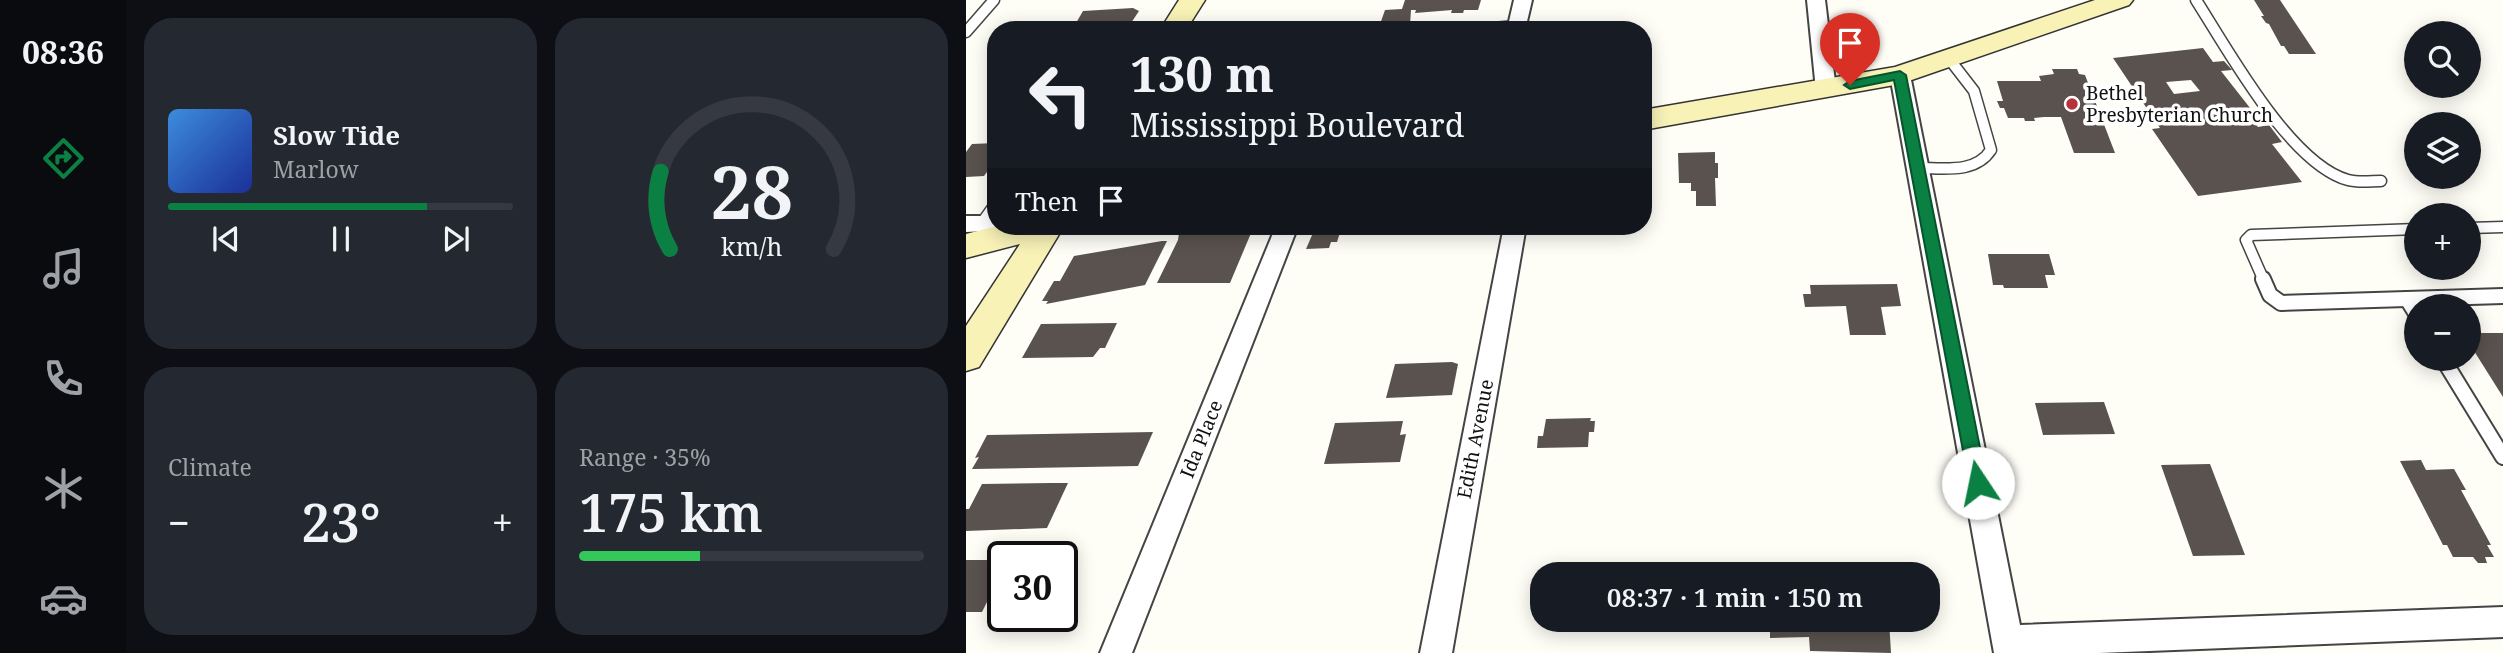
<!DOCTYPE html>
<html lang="en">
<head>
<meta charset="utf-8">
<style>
	:root { --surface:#171b24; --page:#242831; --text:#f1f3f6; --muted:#9ea1a6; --line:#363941; --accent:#0b8043 }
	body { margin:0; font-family:"Noto Serif",serif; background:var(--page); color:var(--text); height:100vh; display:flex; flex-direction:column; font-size:26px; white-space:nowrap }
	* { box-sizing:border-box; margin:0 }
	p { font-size:23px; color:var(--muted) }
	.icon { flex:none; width:38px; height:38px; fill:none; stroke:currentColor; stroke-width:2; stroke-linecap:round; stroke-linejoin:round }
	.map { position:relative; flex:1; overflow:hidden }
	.side { display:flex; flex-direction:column; gap:18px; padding:18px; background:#0d0f14; width:840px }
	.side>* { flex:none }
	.banner { position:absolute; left:21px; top:21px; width:665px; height:214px; border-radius:28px; box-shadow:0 4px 18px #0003; background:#171b24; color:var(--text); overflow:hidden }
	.fabs { position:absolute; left:1438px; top:21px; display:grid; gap:14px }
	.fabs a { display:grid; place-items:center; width:77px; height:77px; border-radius:50%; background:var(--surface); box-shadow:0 4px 18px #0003; font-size:35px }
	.speed { position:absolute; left:21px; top:541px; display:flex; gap:14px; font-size:35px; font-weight:700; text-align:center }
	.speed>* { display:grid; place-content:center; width:91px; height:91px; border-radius:50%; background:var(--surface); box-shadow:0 4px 18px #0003; line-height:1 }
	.speed .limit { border:4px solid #111; border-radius:10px; background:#fff; color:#111 }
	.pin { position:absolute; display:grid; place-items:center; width:60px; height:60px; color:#fff; margin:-72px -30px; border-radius:50% 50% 50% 0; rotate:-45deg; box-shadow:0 0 7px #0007 }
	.pin .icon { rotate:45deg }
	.me { position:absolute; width:77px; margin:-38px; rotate:349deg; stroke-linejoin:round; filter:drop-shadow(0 0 5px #0008) }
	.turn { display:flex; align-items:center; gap:24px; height:147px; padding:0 28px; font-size:32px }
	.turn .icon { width:91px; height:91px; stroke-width:2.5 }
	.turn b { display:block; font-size:49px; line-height:60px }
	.then { display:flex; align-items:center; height:66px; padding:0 28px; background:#0003; gap:14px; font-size:26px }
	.big { font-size:52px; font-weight:600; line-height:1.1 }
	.side .widget { flex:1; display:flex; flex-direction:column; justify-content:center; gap:10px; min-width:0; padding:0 24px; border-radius:28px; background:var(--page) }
	.side .dial { align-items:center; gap:0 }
	.dial svg { height:182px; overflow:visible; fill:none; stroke:var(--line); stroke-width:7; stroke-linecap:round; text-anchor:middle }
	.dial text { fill:var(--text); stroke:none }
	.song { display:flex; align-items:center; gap:21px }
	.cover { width:84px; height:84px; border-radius:10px; background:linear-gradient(135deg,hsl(210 70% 55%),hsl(230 70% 35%)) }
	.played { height:7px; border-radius:4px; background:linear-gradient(90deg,var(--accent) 75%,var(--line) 75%) }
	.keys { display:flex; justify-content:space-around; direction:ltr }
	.heat { display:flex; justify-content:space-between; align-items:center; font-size:38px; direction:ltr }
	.charge { height:10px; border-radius:5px; background:linear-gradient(90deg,#34c759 35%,var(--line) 0) }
	.side .tiles { flex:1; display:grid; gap:18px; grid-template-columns:repeat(2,1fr) }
	.trip { position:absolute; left:564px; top:562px; width:410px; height:70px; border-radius:28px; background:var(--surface); box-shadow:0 4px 18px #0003; font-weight:600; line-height:70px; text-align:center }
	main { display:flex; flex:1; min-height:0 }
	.tab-bar { display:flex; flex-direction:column; width:126px; justify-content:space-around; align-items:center; background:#090b0e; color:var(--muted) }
	.tab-bar .icon { width:49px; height:49px }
	.tab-bar .selected { color:var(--accent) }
	.tab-bar b { font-size:32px; color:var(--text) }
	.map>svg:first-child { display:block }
	.building { fill:#59524e; fill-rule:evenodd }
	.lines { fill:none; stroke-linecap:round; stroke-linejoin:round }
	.service-far1-casing { stroke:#444; stroke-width:13 }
	.service-casing { stroke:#444; stroke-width:18 }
	.minor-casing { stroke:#444; stroke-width:4 }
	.secondary-casing { stroke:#333; stroke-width:3 }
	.service-far1 { stroke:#fff; stroke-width:10 }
	.service { stroke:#fff; stroke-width:14 }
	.minor { fill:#fff; fill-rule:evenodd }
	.secondary { fill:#f8f2b7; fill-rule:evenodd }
	.route { fill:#0b8043; stroke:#07532c; stroke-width:2 }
	.poi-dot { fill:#b53439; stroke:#fff; stroke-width:2.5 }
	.labels { text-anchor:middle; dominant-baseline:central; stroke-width:7; stroke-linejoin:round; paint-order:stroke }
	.poi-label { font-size:19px; fill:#111; stroke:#fff; text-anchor:start }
	.street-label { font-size:19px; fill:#111; stroke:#fff }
</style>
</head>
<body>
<main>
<nav class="tab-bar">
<b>08:36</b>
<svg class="icon selected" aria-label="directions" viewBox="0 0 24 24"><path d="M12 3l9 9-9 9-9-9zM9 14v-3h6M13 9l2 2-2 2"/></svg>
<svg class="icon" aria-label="music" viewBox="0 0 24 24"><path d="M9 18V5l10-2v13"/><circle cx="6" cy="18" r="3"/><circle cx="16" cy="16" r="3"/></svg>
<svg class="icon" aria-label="phone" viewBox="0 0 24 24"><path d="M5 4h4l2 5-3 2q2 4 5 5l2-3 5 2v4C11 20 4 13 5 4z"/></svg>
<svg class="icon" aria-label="climate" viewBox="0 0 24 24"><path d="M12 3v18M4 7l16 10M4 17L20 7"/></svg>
<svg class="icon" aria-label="car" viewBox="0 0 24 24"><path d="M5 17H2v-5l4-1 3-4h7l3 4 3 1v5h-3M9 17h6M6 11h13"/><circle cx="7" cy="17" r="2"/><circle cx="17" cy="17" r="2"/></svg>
</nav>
<section class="side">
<div class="tiles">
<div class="widget">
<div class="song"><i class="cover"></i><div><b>Slow Tide</b><p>Marlow</p></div></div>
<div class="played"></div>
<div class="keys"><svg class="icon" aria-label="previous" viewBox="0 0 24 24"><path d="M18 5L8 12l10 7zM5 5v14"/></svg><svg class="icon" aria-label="pause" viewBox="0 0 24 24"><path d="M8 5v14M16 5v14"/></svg><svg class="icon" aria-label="next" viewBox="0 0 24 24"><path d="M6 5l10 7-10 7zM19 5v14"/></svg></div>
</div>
<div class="widget dial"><svg viewBox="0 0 100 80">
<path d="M14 69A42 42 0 1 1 86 69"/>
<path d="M14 69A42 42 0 0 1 10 35" stroke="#0b8043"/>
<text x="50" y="56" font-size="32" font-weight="700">28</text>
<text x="50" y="72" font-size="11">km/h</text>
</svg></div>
<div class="widget"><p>Climate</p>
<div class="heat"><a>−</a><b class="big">23°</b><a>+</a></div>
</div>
<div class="widget"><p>Range · 35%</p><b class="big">175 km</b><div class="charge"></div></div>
</div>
</section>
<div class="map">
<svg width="1537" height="653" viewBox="0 0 1537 653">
	<rect width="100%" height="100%" fill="#fefdf6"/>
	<g class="building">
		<path d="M439,0H515L512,10H498L497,13H485L486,10L449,13L450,10H445L444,25H440L438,30H412L419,10L436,9Z"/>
		<path d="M1288,0H1314L1350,54H1323L1318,46H1315L1303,24L1300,23L1295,16H1298Z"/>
		<path d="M167,8L173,11L161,29L106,30L117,11Z"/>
		<path d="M1237,48L1247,62L1258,61L1266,70L1255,71L1288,113L1282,114L1292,127L1303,125L1316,142L1306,144L1336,182L1232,196L1186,129L1194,128L1147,58ZM1225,80L1234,91L1208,94L1200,82Z"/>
		<path d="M1086,69H1111L1113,74L1119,75L1149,153H1108L1095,117H1078L1068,118L1069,121H1059L1058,118H1042L1038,108H1034L1031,101H1037L1031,81H1075L1073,76L1088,74Z"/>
		<path d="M30,143V160L18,176L0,177V152L6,144Z"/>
		<path d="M749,152V163H752V178H749L750,206H730V191H725V183H713L712,153Z"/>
		<path d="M677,159H685L683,198H677Z"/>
		<path d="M214,226H288L264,283H191L212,240Z"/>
		<path d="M350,226H376L371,242H365L363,248L340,249Z"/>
		<path d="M196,241H201L179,285L80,304L82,301H76L88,281H94L108,256Z"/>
		<path d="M1022,254H1083L1089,275H1079L1082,288H1038L1037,285H1027Z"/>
		<path d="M931,284L935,306L915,307L920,335H884L880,306L839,307L837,294H845L844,285Z"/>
		<path d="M151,323L139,348H134L127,357L56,358L75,324Z"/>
		<path d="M1503,333H1537V397L1503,343Z"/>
		<path d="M486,362L492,364L486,395L420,398L429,364Z"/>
		<path d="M1138,402L1149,434L1077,435L1069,403Z"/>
		<path d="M625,418L624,421H629L628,432H623L622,447L571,448L572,436H577L580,419Z"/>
		<path d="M437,421L434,435L440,434L434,462L358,464L369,423Z"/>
		<path d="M187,432L172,466L6,469L13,457L9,458L21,435Z"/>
		<path d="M1455,460L1460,470L1488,469L1500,490H1495L1525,545H1521L1528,557H1519L1521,563H1512L1507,557H1487L1481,545H1477L1434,461Z"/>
		<path d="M1244,464L1279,555L1227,556L1195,465Z"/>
		<path d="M85,483H102L81,528L0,531V509H3L16,484Z"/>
		<path d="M0,560H37V592H26L16,612H0Z"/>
		<path d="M804,620H923L925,653L844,651L843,637L804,638Z"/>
	</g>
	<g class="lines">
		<g class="service-far1-casing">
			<g id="service-far1">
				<path d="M1230,0C1262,50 1324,164 1382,180C1393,183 1405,181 1415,181"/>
				<path d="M502,30L551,26"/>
				<path d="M0,32L28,0"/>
				<path d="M952,168C978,168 1009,174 1025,150L1008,91L984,60"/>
				<path d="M15,224L30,203"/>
				<path d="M1503,228L1537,227"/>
				<path d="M1298,281L1280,240L1285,235L1451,229"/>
			</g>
		</g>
		<g class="service-casing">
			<g id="service">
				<path d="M1297,279L1304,295L1315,303L1537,296"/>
				<path d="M1441,299L1451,315"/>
				<path d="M1477,359L1537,457"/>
			</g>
		</g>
		<g class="minor-casing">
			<g id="minor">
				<path d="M548,0H566L559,30H541Z"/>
				<path d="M841,0H859L870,90L867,94H853L850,90Z"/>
				<path d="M934,69L941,71L944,75L1054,625L1537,607V637L1133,653H1028L924,75L927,71Z"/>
				<path d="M0,216H30V226H40L38,230L0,232Z"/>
				<path d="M310,226H332L166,653H134Z"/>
				<path d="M538,226H560L486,653H454Z"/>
			</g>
		</g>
		<g class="secondary-casing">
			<g id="secondary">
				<path d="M213,0H239L220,30H194Z"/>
				<path d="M1129,0H1167L1163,5L934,84L677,130V110L929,67Z"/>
				<path d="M31,226H98L13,367L0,371V326L54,244L0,258V234Z"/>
			</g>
		</g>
		<use href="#service-far1" class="service-far1"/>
		<use href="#service" class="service"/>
		<use href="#minor" class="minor"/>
		<use href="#secondary" class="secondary"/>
	</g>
	<path class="route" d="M934,71L940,75L1021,483L1018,489L1012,492L1006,489L1003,483L928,80L884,89L878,85L884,81Z"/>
	<circle class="poi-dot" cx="1106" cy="104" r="7"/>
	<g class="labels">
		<g class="poi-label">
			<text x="1120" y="93">Bethel<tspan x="1120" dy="22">Presbyterian Church</tspan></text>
		</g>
		<g class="street-label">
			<text transform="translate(235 439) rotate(-68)">Ida Place</text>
			<text transform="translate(509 439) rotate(-79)">Edith Avenue</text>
		</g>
	</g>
</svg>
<div class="fabs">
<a><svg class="icon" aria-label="search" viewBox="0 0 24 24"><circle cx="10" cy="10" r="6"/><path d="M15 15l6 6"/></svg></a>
<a><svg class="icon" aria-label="layers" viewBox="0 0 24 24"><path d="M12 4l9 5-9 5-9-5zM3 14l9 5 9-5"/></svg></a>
<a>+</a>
<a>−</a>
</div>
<div class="speed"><div class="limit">30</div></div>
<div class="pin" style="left:884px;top:85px;background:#d93025"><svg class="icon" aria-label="arrive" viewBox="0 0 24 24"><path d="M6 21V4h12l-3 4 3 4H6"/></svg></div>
<svg class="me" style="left:1012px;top:483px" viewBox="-20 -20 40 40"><circle r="19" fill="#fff"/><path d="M0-13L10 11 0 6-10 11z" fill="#0b8043"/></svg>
<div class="trip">08:37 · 1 min · 150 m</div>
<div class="banner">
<div class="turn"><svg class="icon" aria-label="left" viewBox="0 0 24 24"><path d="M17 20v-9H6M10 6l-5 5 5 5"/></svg><div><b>130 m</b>Mississippi Boulevard</div></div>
<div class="then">Then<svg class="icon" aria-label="arrive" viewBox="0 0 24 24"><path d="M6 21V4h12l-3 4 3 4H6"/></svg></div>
</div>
</div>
</main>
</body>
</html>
